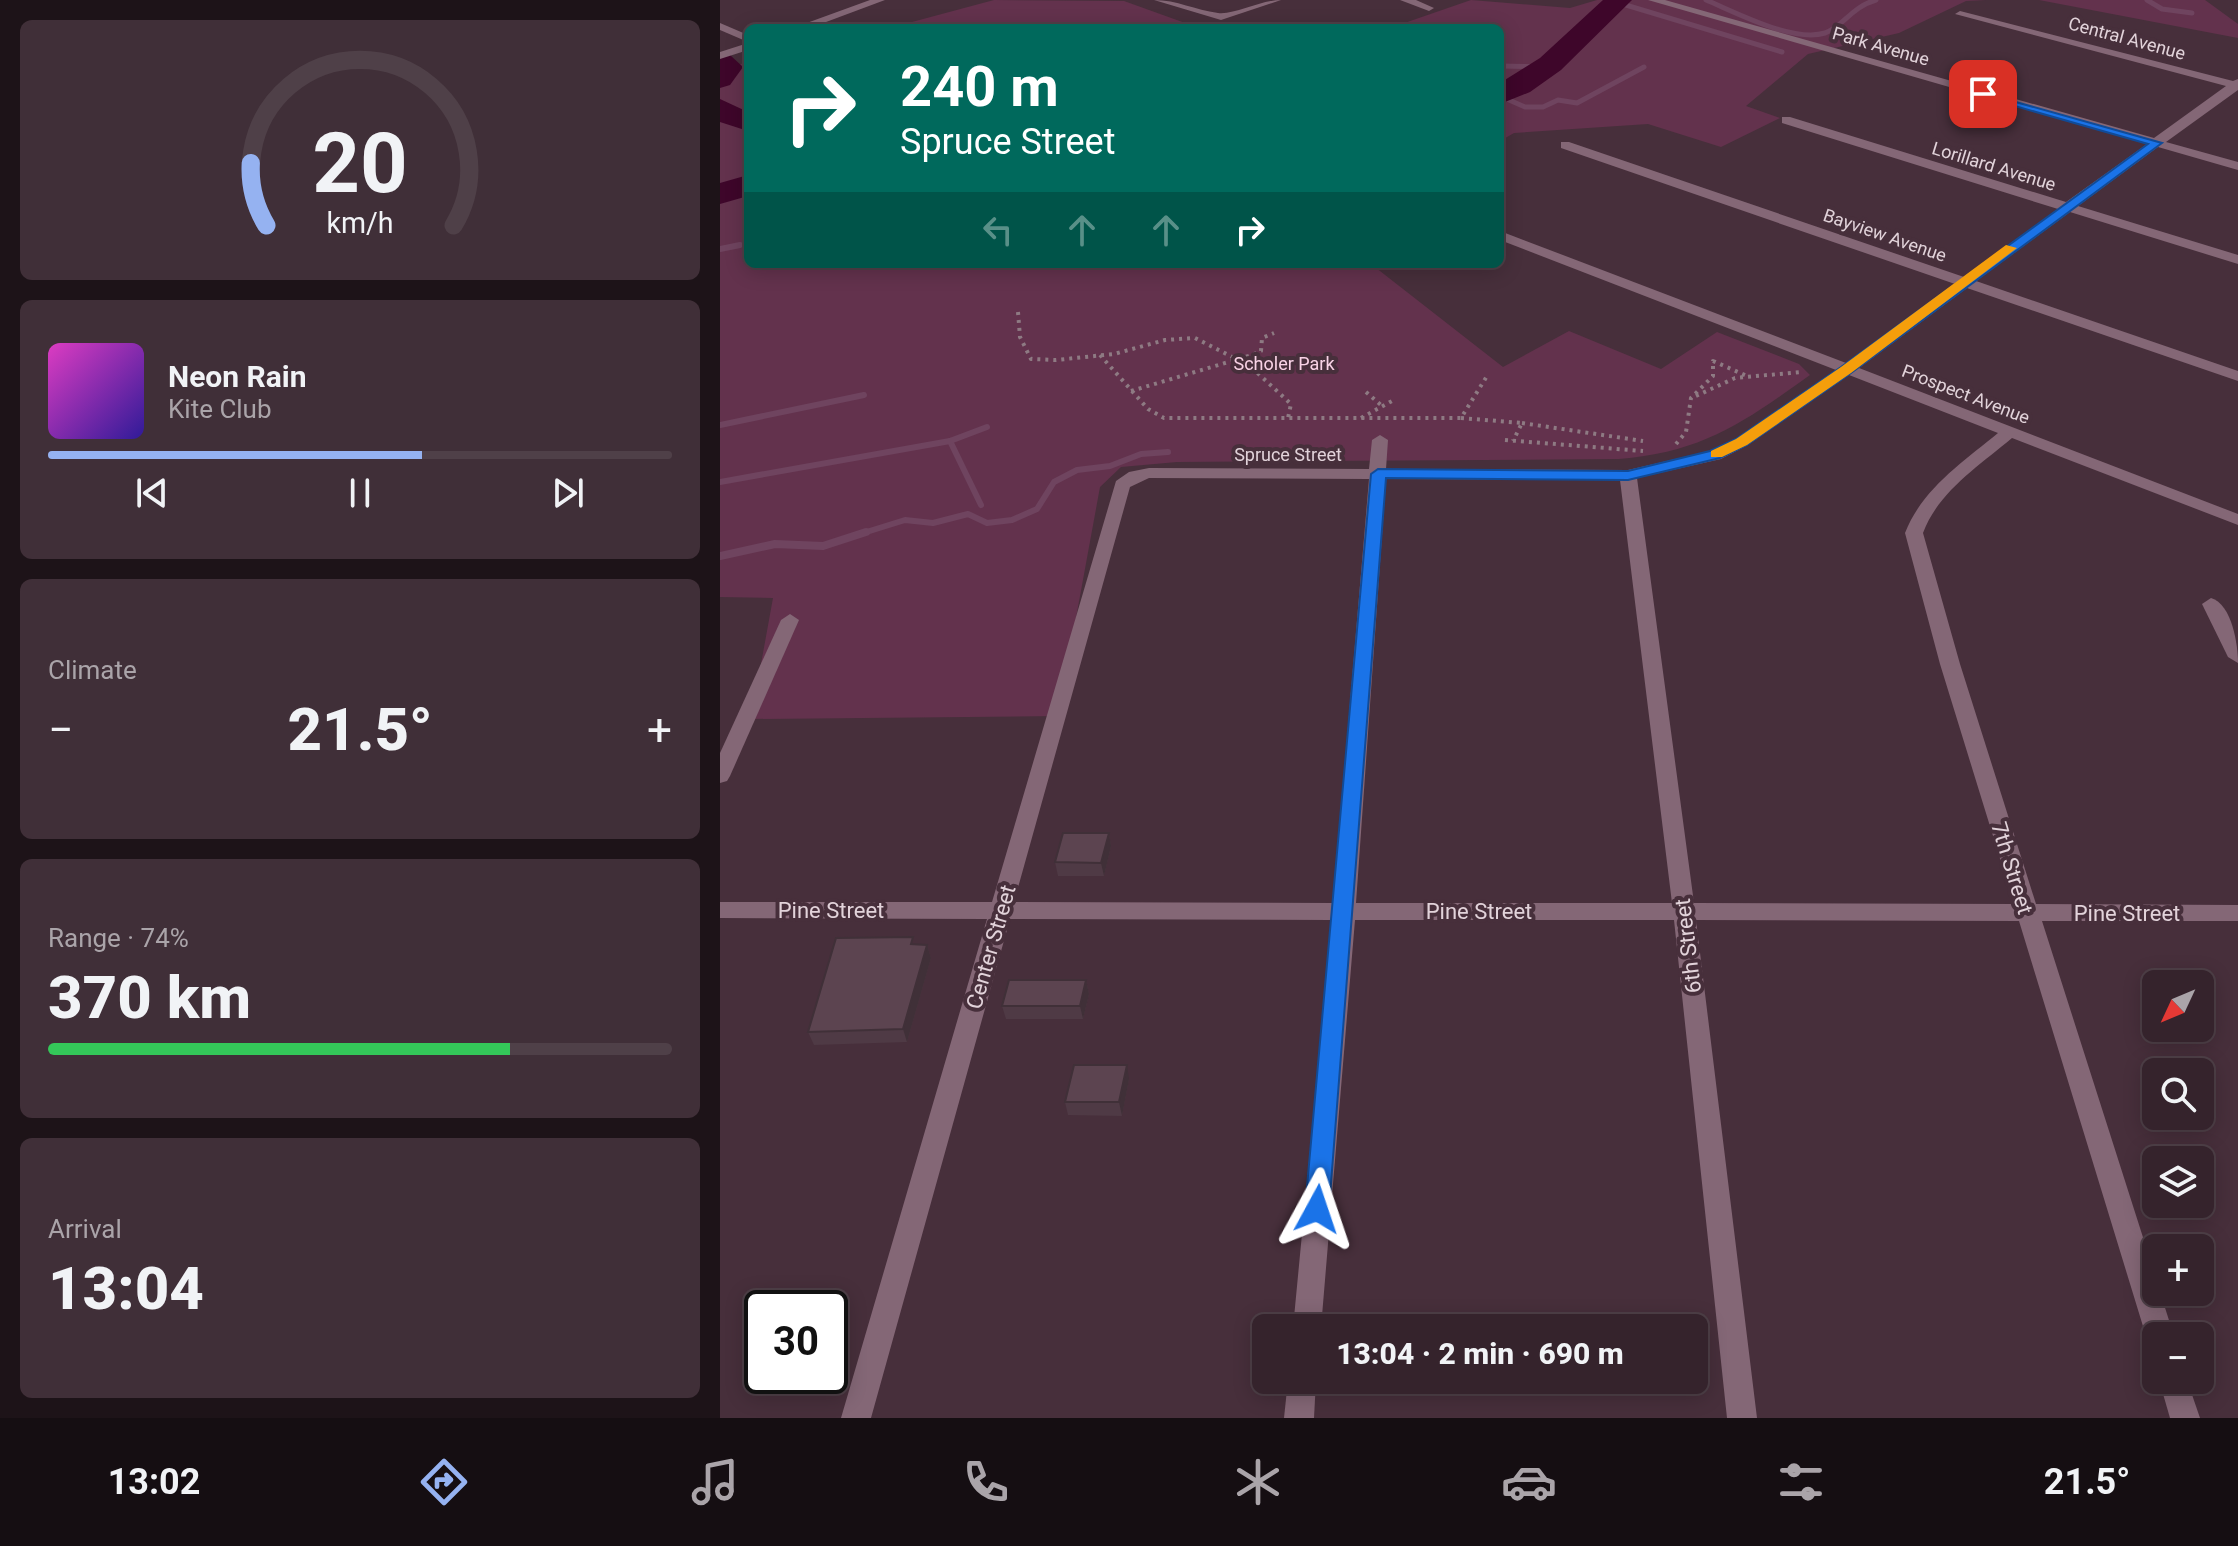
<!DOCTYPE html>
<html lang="en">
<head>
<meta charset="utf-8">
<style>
	:root { --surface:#35232c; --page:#402f38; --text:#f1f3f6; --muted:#aaa4a9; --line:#4f4048; --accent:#95b2f1 }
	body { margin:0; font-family:Roboto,sans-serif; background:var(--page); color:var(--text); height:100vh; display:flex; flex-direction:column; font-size:30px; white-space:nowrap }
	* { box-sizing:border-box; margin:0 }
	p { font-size:26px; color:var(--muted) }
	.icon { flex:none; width:44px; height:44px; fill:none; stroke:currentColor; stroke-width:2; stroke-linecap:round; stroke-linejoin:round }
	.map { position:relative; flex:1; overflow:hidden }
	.panel { display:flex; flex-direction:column; gap:20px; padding:20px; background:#1d1318; width:720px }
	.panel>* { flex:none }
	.hud { position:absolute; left:24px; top:24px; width:760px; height:244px; border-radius:12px; box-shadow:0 4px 20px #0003,0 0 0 2px var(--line); background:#00695c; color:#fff; overflow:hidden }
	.needle { width:52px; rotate:226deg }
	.controls { position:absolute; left:1422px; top:970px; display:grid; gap:16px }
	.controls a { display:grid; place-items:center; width:72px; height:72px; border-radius:12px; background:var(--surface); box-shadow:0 4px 20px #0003,0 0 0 2px var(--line); font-size:40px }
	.speed { position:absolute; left:24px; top:1290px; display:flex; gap:16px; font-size:40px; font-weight:700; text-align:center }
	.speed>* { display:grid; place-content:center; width:104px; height:104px; border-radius:50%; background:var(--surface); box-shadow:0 4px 20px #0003,0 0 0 2px var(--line); line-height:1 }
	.speed .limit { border:4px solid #111; border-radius:12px; background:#fff; color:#111 }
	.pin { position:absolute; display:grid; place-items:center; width:68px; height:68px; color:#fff; margin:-34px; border-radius:16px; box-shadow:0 4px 12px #0006 }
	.me { position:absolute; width:88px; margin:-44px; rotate:5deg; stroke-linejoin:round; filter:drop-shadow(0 0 6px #0008) }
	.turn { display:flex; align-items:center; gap:28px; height:168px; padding:0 24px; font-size:36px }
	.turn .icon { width:104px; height:104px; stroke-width:2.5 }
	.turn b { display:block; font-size:56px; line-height:68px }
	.lanes { display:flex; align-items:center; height:76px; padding:0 24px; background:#0003; justify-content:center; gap:40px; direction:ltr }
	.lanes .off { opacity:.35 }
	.big { font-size:60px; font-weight:800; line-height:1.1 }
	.panel .card { flex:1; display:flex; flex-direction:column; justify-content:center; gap:12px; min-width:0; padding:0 28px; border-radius:12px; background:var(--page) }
	.panel .dial { align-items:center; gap:0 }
	.dial svg { height:208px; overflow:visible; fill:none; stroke:var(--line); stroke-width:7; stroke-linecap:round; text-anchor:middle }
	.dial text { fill:var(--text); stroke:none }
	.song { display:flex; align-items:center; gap:24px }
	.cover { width:96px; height:96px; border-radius:12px; background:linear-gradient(135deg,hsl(310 70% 55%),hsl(250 70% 35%)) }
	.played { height:8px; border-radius:4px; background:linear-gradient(90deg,var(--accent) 60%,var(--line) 60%) }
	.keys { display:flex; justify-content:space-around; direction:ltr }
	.heat { display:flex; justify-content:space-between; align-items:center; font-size:44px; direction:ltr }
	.charge { height:12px; border-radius:6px; background:linear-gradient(90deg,#34c759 74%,var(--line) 0) }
	.trip { position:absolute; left:532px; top:1314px; width:456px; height:80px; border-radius:12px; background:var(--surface); box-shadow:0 4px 20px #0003,0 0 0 2px var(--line); font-weight:800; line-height:80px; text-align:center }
	.menu { display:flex; height:128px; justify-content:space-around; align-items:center; background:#150e12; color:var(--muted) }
	.menu .icon { width:56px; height:56px }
	.menu .selected { color:var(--accent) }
	.menu b { font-size:36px; color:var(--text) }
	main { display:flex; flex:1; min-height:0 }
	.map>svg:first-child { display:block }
	.green { fill:#63324d }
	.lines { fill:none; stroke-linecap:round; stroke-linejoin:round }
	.stream-far2 { stroke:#6f445f; stroke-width:5 }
	.stream-far1 { stroke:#6f445f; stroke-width:6 }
	.stream { stroke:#6f445f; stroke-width:8 }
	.river { fill:#3e062a; fill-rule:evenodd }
	.path { stroke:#8e7a83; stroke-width:4; stroke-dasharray:3 5; stroke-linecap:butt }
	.minor { fill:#846776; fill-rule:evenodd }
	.wall { fill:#4f3a45 }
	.shaded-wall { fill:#403038 }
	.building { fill:#5c4450; stroke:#403038; stroke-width:2 }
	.route { fill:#1a73e8; stroke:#114b97; stroke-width:2 }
	.slow { fill:#f59e0b }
	.labels { text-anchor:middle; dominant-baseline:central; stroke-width:8; stroke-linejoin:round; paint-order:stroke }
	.far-street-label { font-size:18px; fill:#e2d3da; stroke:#472f3b }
	.far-park-label { font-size:18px; fill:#f9d3e6; stroke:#472f3b }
	.street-label { font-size:22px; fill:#e2d3da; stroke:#472f3b }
</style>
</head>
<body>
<main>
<section class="panel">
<div class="card dial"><svg viewBox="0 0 100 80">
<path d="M14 69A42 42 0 1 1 86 69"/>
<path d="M14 69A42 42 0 0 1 8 45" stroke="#95b2f1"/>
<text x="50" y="56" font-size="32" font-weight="700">20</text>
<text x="50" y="72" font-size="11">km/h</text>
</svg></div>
<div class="card">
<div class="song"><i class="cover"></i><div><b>Neon Rain</b><p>Kite Club</p></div></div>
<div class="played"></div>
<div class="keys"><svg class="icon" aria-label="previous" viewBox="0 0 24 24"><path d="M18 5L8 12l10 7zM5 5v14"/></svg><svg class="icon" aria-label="pause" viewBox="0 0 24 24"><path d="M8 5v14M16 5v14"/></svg><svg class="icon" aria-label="next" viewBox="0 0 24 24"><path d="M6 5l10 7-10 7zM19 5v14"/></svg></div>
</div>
<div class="card"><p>Climate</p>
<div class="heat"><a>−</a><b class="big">21.5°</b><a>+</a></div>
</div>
<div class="card"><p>Range · 74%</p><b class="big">370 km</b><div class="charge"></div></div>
<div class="card"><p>Arrival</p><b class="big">13:04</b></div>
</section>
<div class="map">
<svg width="1518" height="1418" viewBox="0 0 1518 1418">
	<rect width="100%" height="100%" fill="#472f3b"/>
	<g class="green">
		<path d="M274,0L404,1L479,28H155L154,22H192Z"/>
		<path d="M751,0L850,8L877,0H1266L1246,1L1179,33L1088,54L1026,106L1060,118L1001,147L928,124L794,133L780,141V28H670Z"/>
		<path d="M1319,0H1485L1518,24V38Z"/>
		<path d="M28,61V264H651L783,367L849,331L941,369L997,332L1079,364L1090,375C1023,423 983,452 899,459L457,462L401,467L380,487L338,716L31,719L53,598L0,597V73Z"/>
	</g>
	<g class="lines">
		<g class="stream-far2">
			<path d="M986,0C1015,12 1073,43 1105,33C1123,27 1131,7 1156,0"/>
			<path d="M1427,0L1442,9L1472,13"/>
			<path d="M896,2L1062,52"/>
			<path d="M326,25L332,28"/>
			<path d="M780,66L830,67"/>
			<path d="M780,96L805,107H823L838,100L857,103L924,67"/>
		</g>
		<g class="stream-far1">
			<path d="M0,249L20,245"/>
			<path d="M0,425L144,395"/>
			<path d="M230,441L261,505"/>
			<path d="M0,482L230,441L267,427"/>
			<path d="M140,534L185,520L213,523L248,514L267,523L292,520L317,509L334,482L357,470L390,466L421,454L448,452"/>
		</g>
		<path class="stream" d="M0,556L55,544L103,546L146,532"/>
		<g class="river">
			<path d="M883,0H912L841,70L810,92L780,104V83L820,58Z"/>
			<path d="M0,52L10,55L23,67L10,85L0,88Z"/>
			<path d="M0,99L28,112V131L0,122Z"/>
			<path d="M28,175V196L0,204V183Z"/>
		</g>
		<g class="path">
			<path d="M298,312L300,337L311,359L336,360L394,354L445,340L475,338L530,366L571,404L568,418"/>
			<path d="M380,355L428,409L444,418H741L767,376"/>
			<path d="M411,391L532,355L541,351L542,338L554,333"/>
			<path d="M646,392L661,405"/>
			<path d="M976,396L1015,378L1081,372"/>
			<path d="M641,418L672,401"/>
			<path d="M741,418L802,423L793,441"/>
			<path d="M802,423L923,441"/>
			<path d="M785,440L923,451"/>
			<path d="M956,444L966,432L971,398L993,376V361L1027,376"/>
		</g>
		<g class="minor">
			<path d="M150,0H165L90,28H73Z"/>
			<path d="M434,0C457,0 475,10 498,13C515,15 540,0 561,0L501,20Z"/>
			<path d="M680,0H696L714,8L709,11Z"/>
			<path d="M928,0H945L1434,138L1506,86L1235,14L1240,11L1513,81L1518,79V90L1446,142L1518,162V170L1438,147L1358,206L1518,255V264L1350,212L1256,281L1518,371V381L1247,288L1139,368L1518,514V525L1292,438C1259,466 1218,492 1203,533L1240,664L1316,904L1518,905V921H1322L1436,1278V1292H1440L1454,1336H1436V1348L1430,1345L1426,1336L1299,921L976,920L1037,1418H1007L954,920H635L601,1328H573L612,920L290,919L151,1418H121L267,919L0,918V902H272L396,481L409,472L429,468L649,469L652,440L660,435L668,440L666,469L908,470L990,451L1016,439L1116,370L780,240V231L1126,363L1235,284L841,148V142H849L1244,277L1338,209L1062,123V117H1070L1346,202L1427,144ZM1129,375L1278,433C1243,462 1202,489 1185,533L1220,664L1294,904L974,903L917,478L1001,459L1028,445ZM429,478L649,479L613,903L294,902L410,487ZM666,479L900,480L952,903H636Z"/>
			<path d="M0,23L28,35V42L0,30Z"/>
			<path d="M28,43V50L0,59V52Z"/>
			<path d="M1491,598C1512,604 1518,645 1518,663L1508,657L1482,604Z"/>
			<path d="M70,614L79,620L10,776L7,781L0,783V753L61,620Z"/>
			<path d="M568,1380H596L594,1418H564Z"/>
			<path d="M1439,1380H1467L1480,1418H1450Z"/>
		</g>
	</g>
	<g class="wall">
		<path d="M389,833L391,846L384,876H338L335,862Z"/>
		<path d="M195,945H207L211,958L187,1042L94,1045L88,1032Z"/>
		<path d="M366,980L369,994L363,1019H286L282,1006Z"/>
		<path d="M409,1079L402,1116L348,1115L345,1102Z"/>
	</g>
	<g class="shaded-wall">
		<path d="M389,833L391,846L384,876L381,863Z"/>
		<path d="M207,945L211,958L187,1042L183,1029Z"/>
		<path d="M366,980L369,994L363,1019L360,1006Z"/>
		<path d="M407,1065L409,1079L402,1116L399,1102Z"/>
	</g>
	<g class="building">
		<path d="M343,833H389L381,863L335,862Z"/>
		<path d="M193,937L191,944L207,945L183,1029L88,1032L116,938Z"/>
		<path d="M289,980H366L360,1006H282Z"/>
		<path d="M354,1065H407L399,1102H345Z"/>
	</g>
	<path class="route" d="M1260,92L1442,143L1131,373L1027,445L1000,458L908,480L666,478L609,1209L606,1216L597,1219L589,1216L585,1209L651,474L658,469L908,471L990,451L1016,439L1121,367L1428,144L1260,96Z"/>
	<path class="slow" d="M1286,245L1297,248L1131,373L1027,445L1002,457H991V451L1016,439L1121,367Z"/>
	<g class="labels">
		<g class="far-street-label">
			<text transform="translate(1407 38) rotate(15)">Central Avenue</text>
			<text transform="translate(1161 46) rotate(16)">Park Avenue</text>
			<text transform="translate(1274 166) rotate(17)">Lorillard Avenue</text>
			<text transform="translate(1165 235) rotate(19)">Bayview Avenue</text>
			<text transform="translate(1246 394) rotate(21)">Prospect Avenue</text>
			<text x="568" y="454">Spruce Street</text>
		</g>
		<g class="far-park-label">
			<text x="564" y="363">Scholer Park</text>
		</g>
		<g class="street-label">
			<text transform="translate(1292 868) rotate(73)">7th Street</text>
			<text x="111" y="910">Pine Street</text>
			<text x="759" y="911">Pine Street</text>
			<text x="1407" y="913">Pine Street</text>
			<text transform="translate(968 946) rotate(-97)">6th Street</text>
			<text transform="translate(271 947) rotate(-74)">Center Street</text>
		</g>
	</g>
</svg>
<div class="controls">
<a><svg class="needle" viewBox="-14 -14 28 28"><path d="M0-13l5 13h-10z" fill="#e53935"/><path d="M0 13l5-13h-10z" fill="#aaa4a9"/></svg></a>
<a><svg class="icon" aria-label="search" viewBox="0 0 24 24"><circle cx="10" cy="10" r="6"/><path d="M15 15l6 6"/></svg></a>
<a><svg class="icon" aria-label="layers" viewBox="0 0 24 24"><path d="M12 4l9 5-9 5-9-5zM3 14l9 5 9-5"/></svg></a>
<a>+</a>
<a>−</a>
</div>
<div class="speed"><div class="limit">30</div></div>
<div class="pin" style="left:1263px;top:94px;background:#d93025"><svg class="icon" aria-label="arrive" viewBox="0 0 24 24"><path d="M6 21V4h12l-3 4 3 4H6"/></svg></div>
<svg class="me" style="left:597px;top:1209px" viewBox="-20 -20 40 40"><path d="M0-17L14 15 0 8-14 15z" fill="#1a73e8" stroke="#fff" stroke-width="4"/></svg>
<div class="trip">13:04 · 2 min · 690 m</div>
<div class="hud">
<div class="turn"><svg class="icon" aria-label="right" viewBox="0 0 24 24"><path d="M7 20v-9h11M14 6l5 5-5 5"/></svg><div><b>240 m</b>Spruce Street</div></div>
<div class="lanes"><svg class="icon off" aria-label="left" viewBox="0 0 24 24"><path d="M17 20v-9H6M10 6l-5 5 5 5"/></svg><svg class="icon off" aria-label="ahead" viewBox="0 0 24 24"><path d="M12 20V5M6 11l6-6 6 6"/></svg><svg class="icon off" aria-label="ahead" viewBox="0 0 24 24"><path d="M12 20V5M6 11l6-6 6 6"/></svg><svg class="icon" aria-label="right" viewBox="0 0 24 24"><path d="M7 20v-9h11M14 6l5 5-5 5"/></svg></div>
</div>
</div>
</main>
<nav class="menu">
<b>13:02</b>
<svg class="icon selected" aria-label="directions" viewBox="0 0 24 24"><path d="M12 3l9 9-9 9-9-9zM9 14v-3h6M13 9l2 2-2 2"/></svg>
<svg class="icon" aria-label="music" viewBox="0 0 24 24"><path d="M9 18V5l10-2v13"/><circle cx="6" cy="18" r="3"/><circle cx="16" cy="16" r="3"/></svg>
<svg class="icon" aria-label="phone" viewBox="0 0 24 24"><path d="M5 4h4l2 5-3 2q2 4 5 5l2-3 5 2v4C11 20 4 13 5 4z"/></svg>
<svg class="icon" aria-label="climate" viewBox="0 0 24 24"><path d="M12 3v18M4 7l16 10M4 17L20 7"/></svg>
<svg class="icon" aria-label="car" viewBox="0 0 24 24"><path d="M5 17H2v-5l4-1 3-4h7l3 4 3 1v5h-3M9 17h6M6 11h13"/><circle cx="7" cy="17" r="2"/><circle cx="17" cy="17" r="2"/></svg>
<svg class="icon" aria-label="filters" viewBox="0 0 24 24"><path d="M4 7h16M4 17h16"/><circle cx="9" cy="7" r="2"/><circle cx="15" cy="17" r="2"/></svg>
<b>21.5°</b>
</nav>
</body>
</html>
